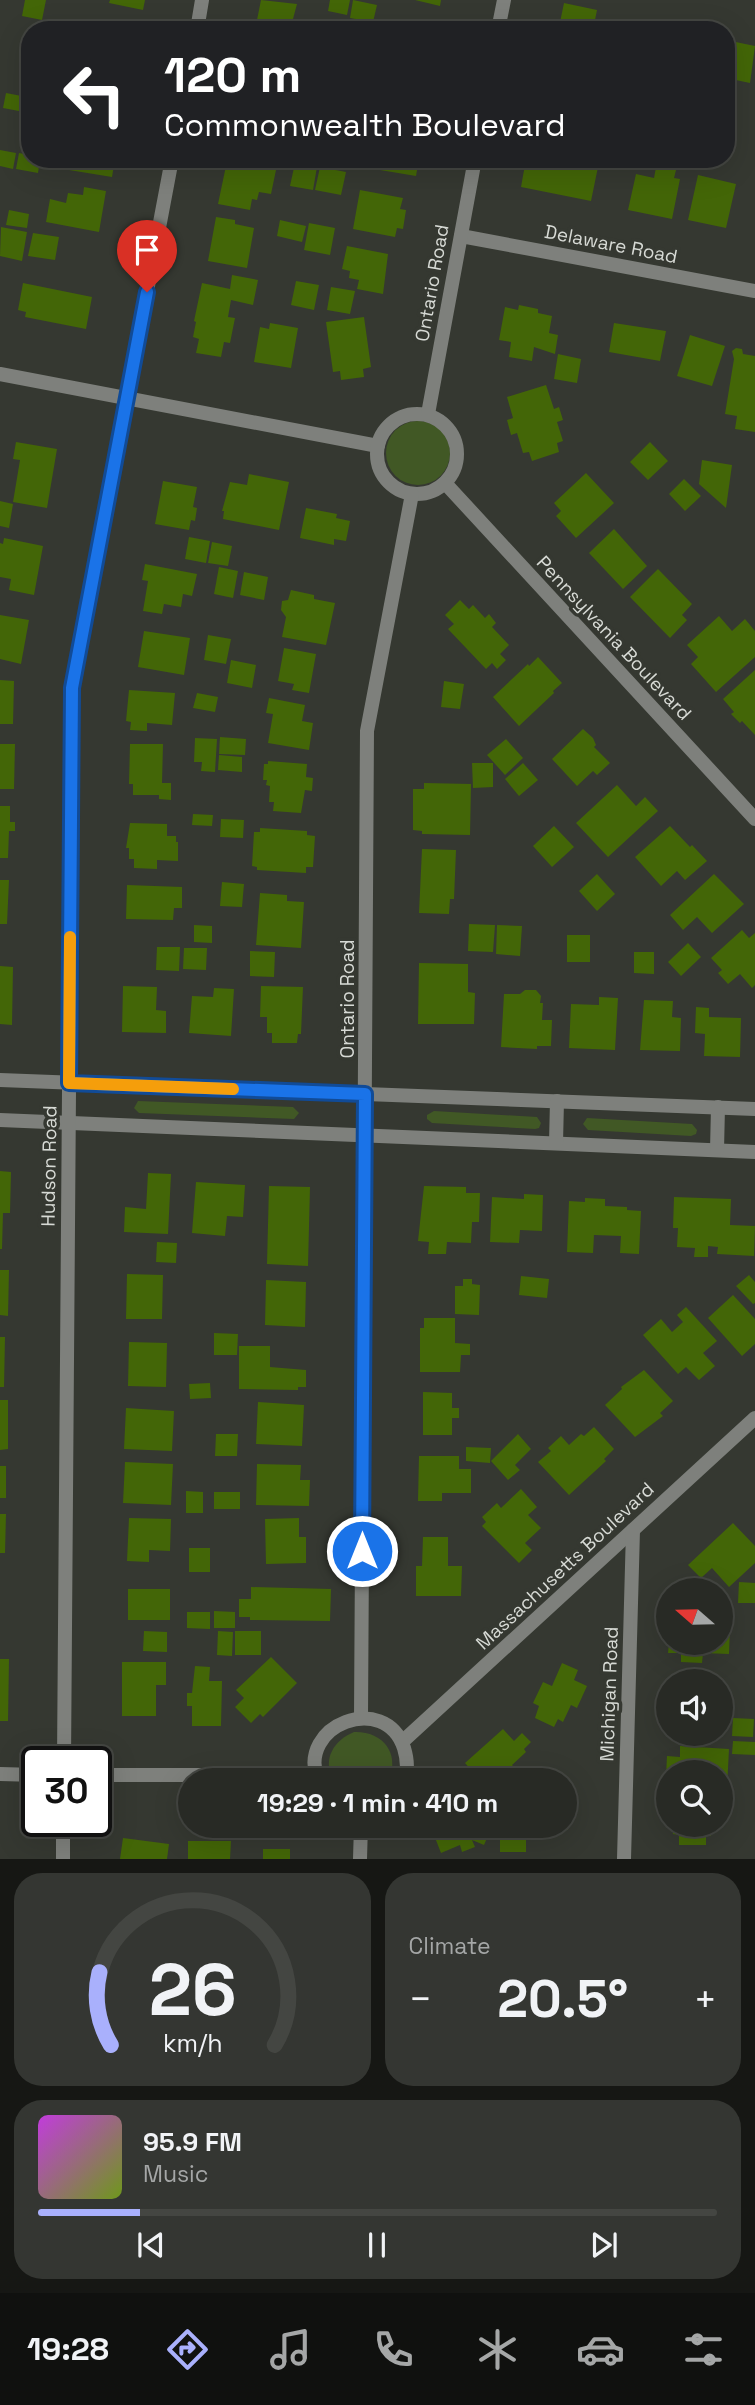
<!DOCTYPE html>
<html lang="en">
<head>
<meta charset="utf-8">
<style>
	:root { --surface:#282a25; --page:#343632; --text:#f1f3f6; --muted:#a5a7a7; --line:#444642; --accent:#a9b0fc }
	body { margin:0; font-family:"Space Grotesk",sans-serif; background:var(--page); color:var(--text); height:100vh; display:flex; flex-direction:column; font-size:26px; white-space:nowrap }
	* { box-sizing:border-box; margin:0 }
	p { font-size:23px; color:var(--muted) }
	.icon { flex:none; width:38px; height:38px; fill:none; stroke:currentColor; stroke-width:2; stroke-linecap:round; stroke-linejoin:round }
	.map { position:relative; height:1859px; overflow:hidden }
	.sheet { display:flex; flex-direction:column; gap:14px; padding:14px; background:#161714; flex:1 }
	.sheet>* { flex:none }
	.top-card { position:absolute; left:21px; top:21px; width:714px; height:147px; border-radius:28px; box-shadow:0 7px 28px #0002,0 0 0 2px var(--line); background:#202124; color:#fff; overflow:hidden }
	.needle { width:46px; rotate:290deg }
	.fabs { position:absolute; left:656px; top:1578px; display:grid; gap:14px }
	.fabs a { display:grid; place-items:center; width:77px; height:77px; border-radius:50%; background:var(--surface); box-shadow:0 7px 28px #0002,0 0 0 2px var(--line); font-size:35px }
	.speed { position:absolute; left:21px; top:1746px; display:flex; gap:14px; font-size:35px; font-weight:700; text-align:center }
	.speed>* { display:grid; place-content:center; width:91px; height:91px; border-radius:50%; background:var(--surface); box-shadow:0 7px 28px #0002,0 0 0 2px var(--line); line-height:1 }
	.speed .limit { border:4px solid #111; border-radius:10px; background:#fff; color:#111 }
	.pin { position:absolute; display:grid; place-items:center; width:60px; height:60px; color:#fff; margin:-72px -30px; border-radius:50% 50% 50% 0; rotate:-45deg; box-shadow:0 0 7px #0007 }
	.pin .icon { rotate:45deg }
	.me { position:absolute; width:77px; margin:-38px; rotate:0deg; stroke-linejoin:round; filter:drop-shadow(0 0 5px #0008) }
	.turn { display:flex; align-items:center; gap:24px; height:147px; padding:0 28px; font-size:32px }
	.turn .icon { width:91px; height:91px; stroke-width:2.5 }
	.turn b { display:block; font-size:49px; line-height:60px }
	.big { font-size:52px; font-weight:800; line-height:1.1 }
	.sheet .card { flex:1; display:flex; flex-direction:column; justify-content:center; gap:10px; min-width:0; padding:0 24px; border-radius:28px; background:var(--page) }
	.sheet .dial { align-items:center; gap:0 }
	.dial svg { height:182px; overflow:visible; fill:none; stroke:var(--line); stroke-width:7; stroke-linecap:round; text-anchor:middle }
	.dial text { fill:var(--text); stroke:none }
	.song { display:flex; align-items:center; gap:21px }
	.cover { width:84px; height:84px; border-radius:10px; background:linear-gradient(135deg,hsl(290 70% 55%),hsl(80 70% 35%)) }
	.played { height:7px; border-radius:4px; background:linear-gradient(90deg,var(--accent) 15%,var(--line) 15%) }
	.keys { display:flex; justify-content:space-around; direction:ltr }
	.heat { display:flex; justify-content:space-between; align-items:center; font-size:38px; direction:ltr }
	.sheet .tiles { flex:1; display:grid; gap:14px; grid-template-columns:1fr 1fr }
	.card:last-child { grid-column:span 2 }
	.trip { position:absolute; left:178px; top:1768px; width:399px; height:70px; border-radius:35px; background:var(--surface); box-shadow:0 7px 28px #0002,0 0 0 2px var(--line); font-weight:800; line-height:70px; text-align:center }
	.menu { display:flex; height:112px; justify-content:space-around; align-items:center; background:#10110f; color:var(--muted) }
	.menu .icon { width:49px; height:49px }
	.menu .active { color:var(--accent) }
	.menu b { font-size:32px; color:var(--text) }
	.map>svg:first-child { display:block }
	.green { fill:#415825 }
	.building { fill:#436607 }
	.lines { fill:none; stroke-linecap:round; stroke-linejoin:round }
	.minor { stroke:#7e807c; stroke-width:14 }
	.route-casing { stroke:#114b97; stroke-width:18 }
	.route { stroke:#1a73e8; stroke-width:12 }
	.slow { stroke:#f59e0b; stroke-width:12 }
	.labels { text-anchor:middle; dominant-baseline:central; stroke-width:7; stroke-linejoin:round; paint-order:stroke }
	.street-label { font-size:19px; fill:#d7dad5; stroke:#353831 }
</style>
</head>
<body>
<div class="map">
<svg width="755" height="1859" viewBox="0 0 755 1859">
	<rect width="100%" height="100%" fill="#353831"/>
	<g class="green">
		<circle cx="418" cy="453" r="32"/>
		<path d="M138,1101L293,1107L299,1113L294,1119L139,1113L134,1108Z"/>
		<path d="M434,1111L537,1117L541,1123L539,1128L535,1129L432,1123L427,1119V1115Z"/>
		<path d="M587,1118L692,1124L697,1130L696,1134L691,1136L588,1130L583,1124Z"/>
		<path d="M354,1732C382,1731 400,1752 389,1780H333C322,1759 334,1740 354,1732Z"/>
	</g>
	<g class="building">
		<path d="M25,0H46L42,20L22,16Z"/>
		<path d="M110,0H145L143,10L109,3Z"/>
		<path d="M261,0L297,4L290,30H255Z"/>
		<path d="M330,0H350L347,15L328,11Z"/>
		<path d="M353,0L377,5L373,22L350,18Z"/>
		<path d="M415,0H441L440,6Z"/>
		<path d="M564,3L597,10L593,30H554L555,26L559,27Z"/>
		<path d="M100,19L138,27V30H97Z"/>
		<path d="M394,19L446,28V30H392Z"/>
		<path d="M726,40L755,46L750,83L726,78Z"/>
		<path d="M6,93L27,97L24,112L3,108Z"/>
		<path d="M0,150L16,153L13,169L0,166Z"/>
		<path d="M19,153L30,155V159H40L38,173L16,169Z"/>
		<path d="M71,159H115L112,177L69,170Z"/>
		<path d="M358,159H419L416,176L356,166Z"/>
		<path d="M526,159H558L598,167L591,201L521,187Z"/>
		<path d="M595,159H620L618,170L594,165Z"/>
		<path d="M227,161L276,170L271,194L259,192L257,200L252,199L250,210L218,204Z"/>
		<path d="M657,162L677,166L674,178L680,179L672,219L628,210L636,174L654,178Z"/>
		<path d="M295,163L317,167L313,190L290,186Z"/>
		<path d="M320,167L346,172L341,195L315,190Z"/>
		<path d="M698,175L736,184L726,228L688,220Z"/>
		<path d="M84,187L106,191L99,232L46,222L50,199L66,203L68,193L83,195Z"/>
		<path d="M360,190L403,198L400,209L406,210L403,229L397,228L395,237L353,229Z"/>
		<path d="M9,210L29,214L27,228L6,225Z"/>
		<path d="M216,217L235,220V224L254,228L247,268L208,261Z"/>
		<path d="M280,220L306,226L302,242L277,236Z"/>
		<path d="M309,223L335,228L330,255L304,250Z"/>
		<path d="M1,227L27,232L22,261L0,256Z"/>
		<path d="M33,233L59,237L55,260L28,256Z"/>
		<path d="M347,246L388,254L383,294L357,289L359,280L349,278L350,271L342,269Z"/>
		<path d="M232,275L258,280L253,305L231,300L228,317L235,318L230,343L224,342L221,357L196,353L199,339L193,337L196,322L194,321L202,283L230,289Z"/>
		<path d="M296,281L319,285L314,310L291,305Z"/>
		<path d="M23,283L92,297L86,329L25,317L26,312L18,310Z"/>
		<path d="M331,287L355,291L350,314L327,310Z"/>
		<path d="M519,305L538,309V313L552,316L549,333L558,335L555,354L534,347L532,361L509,357L511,342L499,340L505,307L518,310Z"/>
		<path d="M364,317L371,367L363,369L364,377L341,380L340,371L333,372L326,322Z"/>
		<path d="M270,323L298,328L291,368L254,362L260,327L269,329Z"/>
		<path d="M614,323L666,331L660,361L609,352Z"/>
		<path d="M690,335L725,346L712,386L677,376Z"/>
		<path d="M736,348L742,349L743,354L755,356V432L735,429L737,416L725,414L734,359L732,351Z"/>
		<path d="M558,354L581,359L577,383L554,379Z"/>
		<path d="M546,385L554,409L559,407L563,420L557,422L563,441L557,443L559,452L532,461L529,452L523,453L517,433L511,435L507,420L513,418L507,397Z"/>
		<path d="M16,442L57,449L47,508L13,502L20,460L13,459Z"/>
		<path d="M650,442L668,461L648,480L630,462Z"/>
		<path d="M702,460L732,465L726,508L699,484Z"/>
		<path d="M586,473L614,503L576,538L556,516L561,511L554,503Z"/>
		<path d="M249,474L289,482L279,530L223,519L224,511H222L230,482L247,485Z"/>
		<path d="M684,479L701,496L685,511L669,494Z"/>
		<path d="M163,481L197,487L193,507L197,508L195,521L191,520L189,530L155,524Z"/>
		<path d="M0,501L13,504L9,528L0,526Z"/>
		<path d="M306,508L337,514L336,518L350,521L346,541L334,539V545L300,538Z"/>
		<path d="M614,529L647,566L623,589L589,553Z"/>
		<path d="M189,537L210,541L206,563L185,559Z"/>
		<path d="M4,538L43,546L34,595L9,590L11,579L0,577V543L3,544Z"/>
		<path d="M212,542L232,546L228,566L208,563Z"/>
		<path d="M145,564L197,574L192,596L183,594L181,607L164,604L162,614L143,611L148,581L142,580Z"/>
		<path d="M219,567L238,571L233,598L214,594Z"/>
		<path d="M658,569L692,604L682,615L687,620L670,638L630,597Z"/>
		<path d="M244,572L268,577L264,600L240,595Z"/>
		<path d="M291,590L314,595V599L335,603L326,645L282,637L286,617L281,610L282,601L288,600Z"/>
		<path d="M460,600L469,609L473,605L485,618L489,614L496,623L492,627L509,645L500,654L506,660L497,669L492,663L486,669L448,629L454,624L445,615Z"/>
		<path d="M0,615L29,620L21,664L0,659Z"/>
		<path d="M719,616L732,631L745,619L755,631V657L716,692L691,664L698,657L687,645Z"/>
		<path d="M144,631L190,638L184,675L138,667Z"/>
		<path d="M208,635L231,639L226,664L204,660Z"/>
		<path d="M284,648L316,654L309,693L292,690L294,684L278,681Z"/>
		<path d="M538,657L562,683L553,691L554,693L519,726L493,697L528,664L529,666Z"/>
		<path d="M231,660L256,665L252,688L227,683Z"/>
		<path d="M755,670V735L742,721L740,723L731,714L734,712L723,699Z"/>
		<path d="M0,680L14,681L13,724H0Z"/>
		<path d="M444,681L464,684L460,709L441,707Z"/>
		<path d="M129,690L175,693L172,725L147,723V731L130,730L131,722L126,721Z"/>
		<path d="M197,693L218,697L215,712L193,708Z"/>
		<path d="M269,698L305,705L302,721L313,723L309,750L268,743L273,714L266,713Z"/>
		<path d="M583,729L593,738L596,745L594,747L610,763L597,775L593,771L577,786L552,759Z"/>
		<path d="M220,737L246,739L245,755L219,754Z"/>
		<path d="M195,738L217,739L215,772L201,771L202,762H194Z"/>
		<path d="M506,739L523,758L505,775L487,755Z"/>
		<path d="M0,744H15L14,789H0Z"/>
		<path d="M130,744H163L162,783H171V800L159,799V795H133V784H129Z"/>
		<path d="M219,755L242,757V772L218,770Z"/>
		<path d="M268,761L307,764L306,777L313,778L312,791L305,790L301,813L273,811L274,802H269L270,786L266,785L267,780H263L264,764H268Z"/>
		<path d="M472,763H493V787L473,788Z"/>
		<path d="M523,763L538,780L519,796L505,779Z"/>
		<path d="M424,783L471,784L470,835L422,834V831L413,830V789H424Z"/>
		<path d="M617,785L636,806L645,797L658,811L608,857L576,823Z"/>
		<path d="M0,806H10V822H15V831H9L8,858H0Z"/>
		<path d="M193,814L213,815L212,826L192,825Z"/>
		<path d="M221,819L244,820L243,838L220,837Z"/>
		<path d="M130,823L167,824V836H176V842H178V861L157,860V869L134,868V859H129V848H126Z"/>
		<path d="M554,826L574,847L552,867L533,846Z"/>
		<path d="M670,826L690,847L692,845L707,861L685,880L677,871L661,886L635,857Z"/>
		<path d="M260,828L307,831V835L315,836L313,867H306V873L257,870V867L252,866L254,832H260Z"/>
		<path d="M422,849L456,850L454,899H450L449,914L419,913Z"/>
		<path d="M597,874L615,894L597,911L579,891Z"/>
		<path d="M714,874L744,904L712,933L697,917L683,930L670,915Z"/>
		<path d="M0,880H9L7,924H0Z"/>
		<path d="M222,882L244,884L242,907L220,906Z"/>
		<path d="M127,885L182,887V908H174L173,920L126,919Z"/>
		<path d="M260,893L287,895V901L304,902L301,948L256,945Z"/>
		<path d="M469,924L495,925L493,952L468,951Z"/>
		<path d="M194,925L212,926V943L194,942Z"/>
		<path d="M497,925L522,926L520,956L496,954Z"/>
		<path d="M742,930L749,938L755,933V985L752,988L740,974L728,984L718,973L722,970L711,958Z"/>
		<rect x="567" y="935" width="23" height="27"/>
		<path d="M688,943L701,957L681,976L668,962Z"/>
		<path d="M157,947H180L179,971L156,970Z"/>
		<path d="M184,948H207L206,970L183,969Z"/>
		<path d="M250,951L275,952L274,977L250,976Z"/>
		<path d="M634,952H654V974L634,973Z"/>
		<path d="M419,963L468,964V992L475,993L474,1024H418Z"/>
		<path d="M0,966L13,967L12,1025L0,1024Z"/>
		<path d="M123,986L157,987L156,1010L166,1011V1033L122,1032Z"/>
		<path d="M261,986L303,987L301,1034H298L297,1043H272V1033H267V1017H260Z"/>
		<path d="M214,988L234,989L231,1036L189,1033L192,996L213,997Z"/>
		<path d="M525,990H536L541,996L540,1003H543L542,1020H552L551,1046H537V1049L501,1047L504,994H520Z"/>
		<path d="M599,997L618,998L615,1050L569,1048L571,1004L599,1005Z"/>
		<path d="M644,1000L673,1001L672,1017L681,1018L680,1051L640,1050Z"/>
		<path d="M696,1007L709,1008V1017L741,1018L740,1057L704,1056L705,1034L695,1033Z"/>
		<path d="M0,1171L11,1172L10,1213H3L2,1249H0Z"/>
		<path d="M148,1173L171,1174L168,1234L124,1232L125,1207L146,1209Z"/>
		<path d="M196,1182L245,1185L243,1217L227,1216L225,1236L192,1233Z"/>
		<path d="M269,1186L310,1187L308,1266L267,1264Z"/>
		<path d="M424,1186L466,1187V1193H480L479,1222H472L471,1243L447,1242L446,1254H428L429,1242L418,1241Z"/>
		<path d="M524,1194L543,1195L542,1231L520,1230L519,1243L490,1242L492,1197L524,1199Z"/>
		<path d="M674,1197L731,1199L730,1225L755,1226L754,1256L717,1254L718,1247L708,1246V1257H694L695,1248L677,1247L678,1228H673Z"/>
		<path d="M585,1198L605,1199V1206L627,1207V1210L641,1211L639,1254L620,1253L621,1236L594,1235L593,1253L567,1252L569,1201L585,1202Z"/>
		<path d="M157,1242L177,1243L176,1263L156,1262Z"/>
		<path d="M0,1270H9L8,1316L0,1315Z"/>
		<path d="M127,1274L163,1275L162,1319H126Z"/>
		<path d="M749,1275L755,1282V1303L753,1304L736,1286Z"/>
		<path d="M521,1276L549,1279L547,1298L519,1295Z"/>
		<path d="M463,1279H472V1284L480,1285L479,1315L455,1314V1286H463Z"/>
		<path d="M266,1280L306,1282L305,1327L265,1325Z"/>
		<path d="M733,1295L755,1319V1344L742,1356L708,1318Z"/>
		<path d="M686,1307L717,1341L703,1353L715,1366L699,1380L686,1367L678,1374L643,1335L661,1319L672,1332L683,1322L677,1315Z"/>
		<path d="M424,1318H455V1343L470,1344V1355H461L460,1372H420V1328H424Z"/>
		<path d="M214,1333L238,1334L237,1355H214Z"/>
		<path d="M0,1337H5L4,1387H0Z"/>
		<path d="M129,1342L167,1343L166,1387L128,1386Z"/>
		<path d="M239,1346H270V1367L306,1370V1387H298V1390L239,1389Z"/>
		<path d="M644,1370L673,1401L660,1413L663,1416L635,1437L605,1405L622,1389L621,1387Z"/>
		<path d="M210,1383L211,1398L190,1399L189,1384Z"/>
		<path d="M423,1392L452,1393V1408H459V1418H452V1435H423Z"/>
		<path d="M0,1400H8V1449L0,1450Z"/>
		<path d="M258,1402L304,1405L302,1446L256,1444Z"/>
		<path d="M126,1408L174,1411L172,1451L124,1449Z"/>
		<path d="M594,1427L614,1449L604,1459L606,1461L569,1495L538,1462L551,1451L548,1448L561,1436L569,1445L581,1434L584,1436Z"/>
		<path d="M216,1434H238L237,1456H215Z"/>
		<path d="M518,1434L531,1449L515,1465L520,1470L508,1480L491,1461Z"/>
		<path d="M466,1447L491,1448L490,1463L466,1461Z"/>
		<path d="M419,1456H459V1469H471V1493H442V1501H418Z"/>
		<path d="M125,1462L173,1464L171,1505L123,1503Z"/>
		<path d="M257,1464L301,1465L300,1480H310L309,1506L256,1505Z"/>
		<rect x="0" y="1466" width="6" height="32"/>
		<path d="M521,1489L537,1507L528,1515L541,1528L525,1543L532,1550L519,1563L482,1526L486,1522L482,1517L497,1503L501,1508Z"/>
		<path d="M186,1491L203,1492V1513H186Z"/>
		<rect x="214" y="1492" width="26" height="17"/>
		<path d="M0,1514H6L5,1553H0Z"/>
		<path d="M129,1518L171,1519L170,1551L149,1550V1562L127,1561Z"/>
		<path d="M299,1518V1537H306V1563L266,1564L265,1519Z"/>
		<path d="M733,1523L755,1546V1563L729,1587L712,1568L701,1578L688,1565Z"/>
		<path d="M423,1537H448V1566H462L461,1596H416V1566H422Z"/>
		<rect x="189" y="1548" width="21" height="24"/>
		<path d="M739,1582L755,1583V1603H738Z"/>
		<path d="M251,1587L331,1589L330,1621L250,1620V1617H239V1599H251Z"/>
		<rect x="128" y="1589" width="42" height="31"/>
		<path d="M214,1611L235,1612V1628H214Z"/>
		<path d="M187,1612H210V1629L187,1628Z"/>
		<path d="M721,1627H730L729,1654L703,1653L702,1663L681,1662V1653H668L669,1643H721Z"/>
		<path d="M144,1631L167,1632V1652L143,1651Z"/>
		<path d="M218,1631L233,1632L232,1656L217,1655Z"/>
		<rect x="235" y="1631" width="26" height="24"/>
		<path d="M271,1657L297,1683L263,1717L260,1714L251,1723L235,1707L244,1698L236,1690Z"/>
		<path d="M0,1659H9L8,1721H0Z"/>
		<path d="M122,1662H166V1685H156V1716H122Z"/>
		<path d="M562,1663L578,1670L574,1680L587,1686L577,1708L571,1705L563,1722L558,1719L554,1727L535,1718L539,1706L533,1703L543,1682L552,1686Z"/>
		<path d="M195,1666L210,1667L209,1681H222L221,1726H192V1706H187V1693H192Z"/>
		<path d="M683,1678L721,1680V1682H683Z"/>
		<path d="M733,1718L754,1719L753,1737L732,1736Z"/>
		<path d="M503,1729L514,1741L522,1733L531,1742L524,1749L526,1752L512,1765L518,1772L509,1780H480L465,1763Z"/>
		<path d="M733,1741L755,1742V1755L732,1754Z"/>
		<path d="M680,1746L729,1749L727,1788H721V1773H668V1776H666L667,1756L680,1757Z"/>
		<path d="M565,1784H568V1830L521,1829V1825H565Z"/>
		<path d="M452,1825H484L491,1829L484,1845L472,1840L475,1847L462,1852L460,1845L441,1853L434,1835Z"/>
		<path d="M673,1825H712L711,1836H706V1845H679V1835L673,1834Z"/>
		<rect x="500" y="1830" width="26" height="22"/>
		<path d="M123,1838L169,1844L167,1859H120Z"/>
		<path d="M188,1841H231L230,1859H188Z"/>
		<rect x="263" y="1849" width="27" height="10"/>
	</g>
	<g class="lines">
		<g class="minor">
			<path d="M197,30L202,0"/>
			<path d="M498,30L504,0"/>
			<path d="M461,236L755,291"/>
			<path d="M0,374L378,446"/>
			<circle cx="417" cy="454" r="40"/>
			<path d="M428,414L475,159"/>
			<path d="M445,483L755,819"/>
			<path d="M0,1080L755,1109"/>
			<path d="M0,1120L755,1152"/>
			<path d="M556,1143L557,1101"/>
			<path d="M717,1150L718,1107"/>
			<path d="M361,1718L367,731L412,494"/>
			<path d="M402,1742L755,1418"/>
			<path d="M64,1762L72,688L172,159"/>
			<path d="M0,1774L37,1775"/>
			<path d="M96,1775H316"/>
			<path d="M318,1780C296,1725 385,1691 404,1748C407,1758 409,1769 404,1780"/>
			<path d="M63,1859V1822"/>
			<path d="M360,1859L361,1825"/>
			<path d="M624,1859L633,1530"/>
		</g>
	</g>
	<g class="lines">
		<g class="route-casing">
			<path id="route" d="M147,292L72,688L69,1083L365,1094L362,1551"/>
		</g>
		<use href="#route" class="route"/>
		<path class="slow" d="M70,937L69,1083L233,1089"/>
	</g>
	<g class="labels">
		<g class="street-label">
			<text transform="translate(611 244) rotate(11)">Delaware Road</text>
			<text transform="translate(432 283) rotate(-80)">Ontario Road</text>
			<text transform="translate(614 638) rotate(47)">Pennsylvania Boulevard</text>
			<text transform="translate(347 999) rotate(-90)">Ontario Road</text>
			<text transform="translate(49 1166) rotate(-89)">Hudson Road</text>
			<text transform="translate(565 1566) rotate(-43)">Massachusetts Boulevard</text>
			<text transform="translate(609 1694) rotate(-88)">Michigan Road</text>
		</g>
	</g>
</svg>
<div class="fabs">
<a><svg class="needle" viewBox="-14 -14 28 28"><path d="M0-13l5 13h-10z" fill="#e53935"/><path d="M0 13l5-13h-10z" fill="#a5a7a7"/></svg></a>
<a><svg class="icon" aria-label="sound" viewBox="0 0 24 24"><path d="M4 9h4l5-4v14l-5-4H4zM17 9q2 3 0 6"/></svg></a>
<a><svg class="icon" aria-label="search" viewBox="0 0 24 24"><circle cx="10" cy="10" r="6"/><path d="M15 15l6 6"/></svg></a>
</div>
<div class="speed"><div class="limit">30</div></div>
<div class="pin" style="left:147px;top:292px;background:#d93025"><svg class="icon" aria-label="arrive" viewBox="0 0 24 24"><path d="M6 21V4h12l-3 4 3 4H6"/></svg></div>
<svg class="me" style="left:362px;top:1551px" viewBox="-20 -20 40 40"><circle r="17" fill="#1a73e8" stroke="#fff" stroke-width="3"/><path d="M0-11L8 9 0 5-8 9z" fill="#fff"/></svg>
<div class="trip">19:29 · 1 min · 410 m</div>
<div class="top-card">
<div class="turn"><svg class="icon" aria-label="left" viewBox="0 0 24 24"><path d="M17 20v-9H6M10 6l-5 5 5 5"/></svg><div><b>120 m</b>Commonwealth Boulevard</div></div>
</div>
</div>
<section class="sheet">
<div class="tiles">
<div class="card dial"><svg viewBox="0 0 100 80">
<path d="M14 69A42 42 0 1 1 86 69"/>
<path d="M14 69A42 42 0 0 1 9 37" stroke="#a9b0fc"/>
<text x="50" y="56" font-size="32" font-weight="700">26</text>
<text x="50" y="72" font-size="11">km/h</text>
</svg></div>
<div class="card"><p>Climate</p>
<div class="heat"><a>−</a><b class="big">20.5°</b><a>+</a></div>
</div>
<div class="card">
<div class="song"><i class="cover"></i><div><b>95.9 FM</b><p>Music</p></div></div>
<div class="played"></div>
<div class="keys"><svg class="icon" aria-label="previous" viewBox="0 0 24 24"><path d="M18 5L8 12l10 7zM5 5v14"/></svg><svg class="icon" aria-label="pause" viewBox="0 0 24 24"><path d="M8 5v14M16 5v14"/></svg><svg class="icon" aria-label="next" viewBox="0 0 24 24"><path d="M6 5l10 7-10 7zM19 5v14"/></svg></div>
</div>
</div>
</section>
<nav class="menu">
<b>19:28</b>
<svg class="icon active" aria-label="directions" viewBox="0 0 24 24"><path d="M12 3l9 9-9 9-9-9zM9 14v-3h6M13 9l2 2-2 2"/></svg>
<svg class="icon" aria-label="music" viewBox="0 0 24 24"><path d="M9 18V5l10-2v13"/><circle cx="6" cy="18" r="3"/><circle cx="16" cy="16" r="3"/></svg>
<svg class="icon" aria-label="phone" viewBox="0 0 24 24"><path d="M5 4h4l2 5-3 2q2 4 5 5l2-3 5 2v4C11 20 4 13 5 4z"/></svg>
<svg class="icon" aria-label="climate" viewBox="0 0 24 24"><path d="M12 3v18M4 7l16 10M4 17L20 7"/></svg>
<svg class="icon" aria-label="car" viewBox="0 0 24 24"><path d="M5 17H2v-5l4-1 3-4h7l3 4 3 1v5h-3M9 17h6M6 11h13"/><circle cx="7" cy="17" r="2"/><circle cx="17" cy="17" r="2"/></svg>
<svg class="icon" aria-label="filters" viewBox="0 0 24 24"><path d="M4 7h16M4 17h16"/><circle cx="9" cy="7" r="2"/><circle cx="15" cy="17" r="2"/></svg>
</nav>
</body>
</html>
